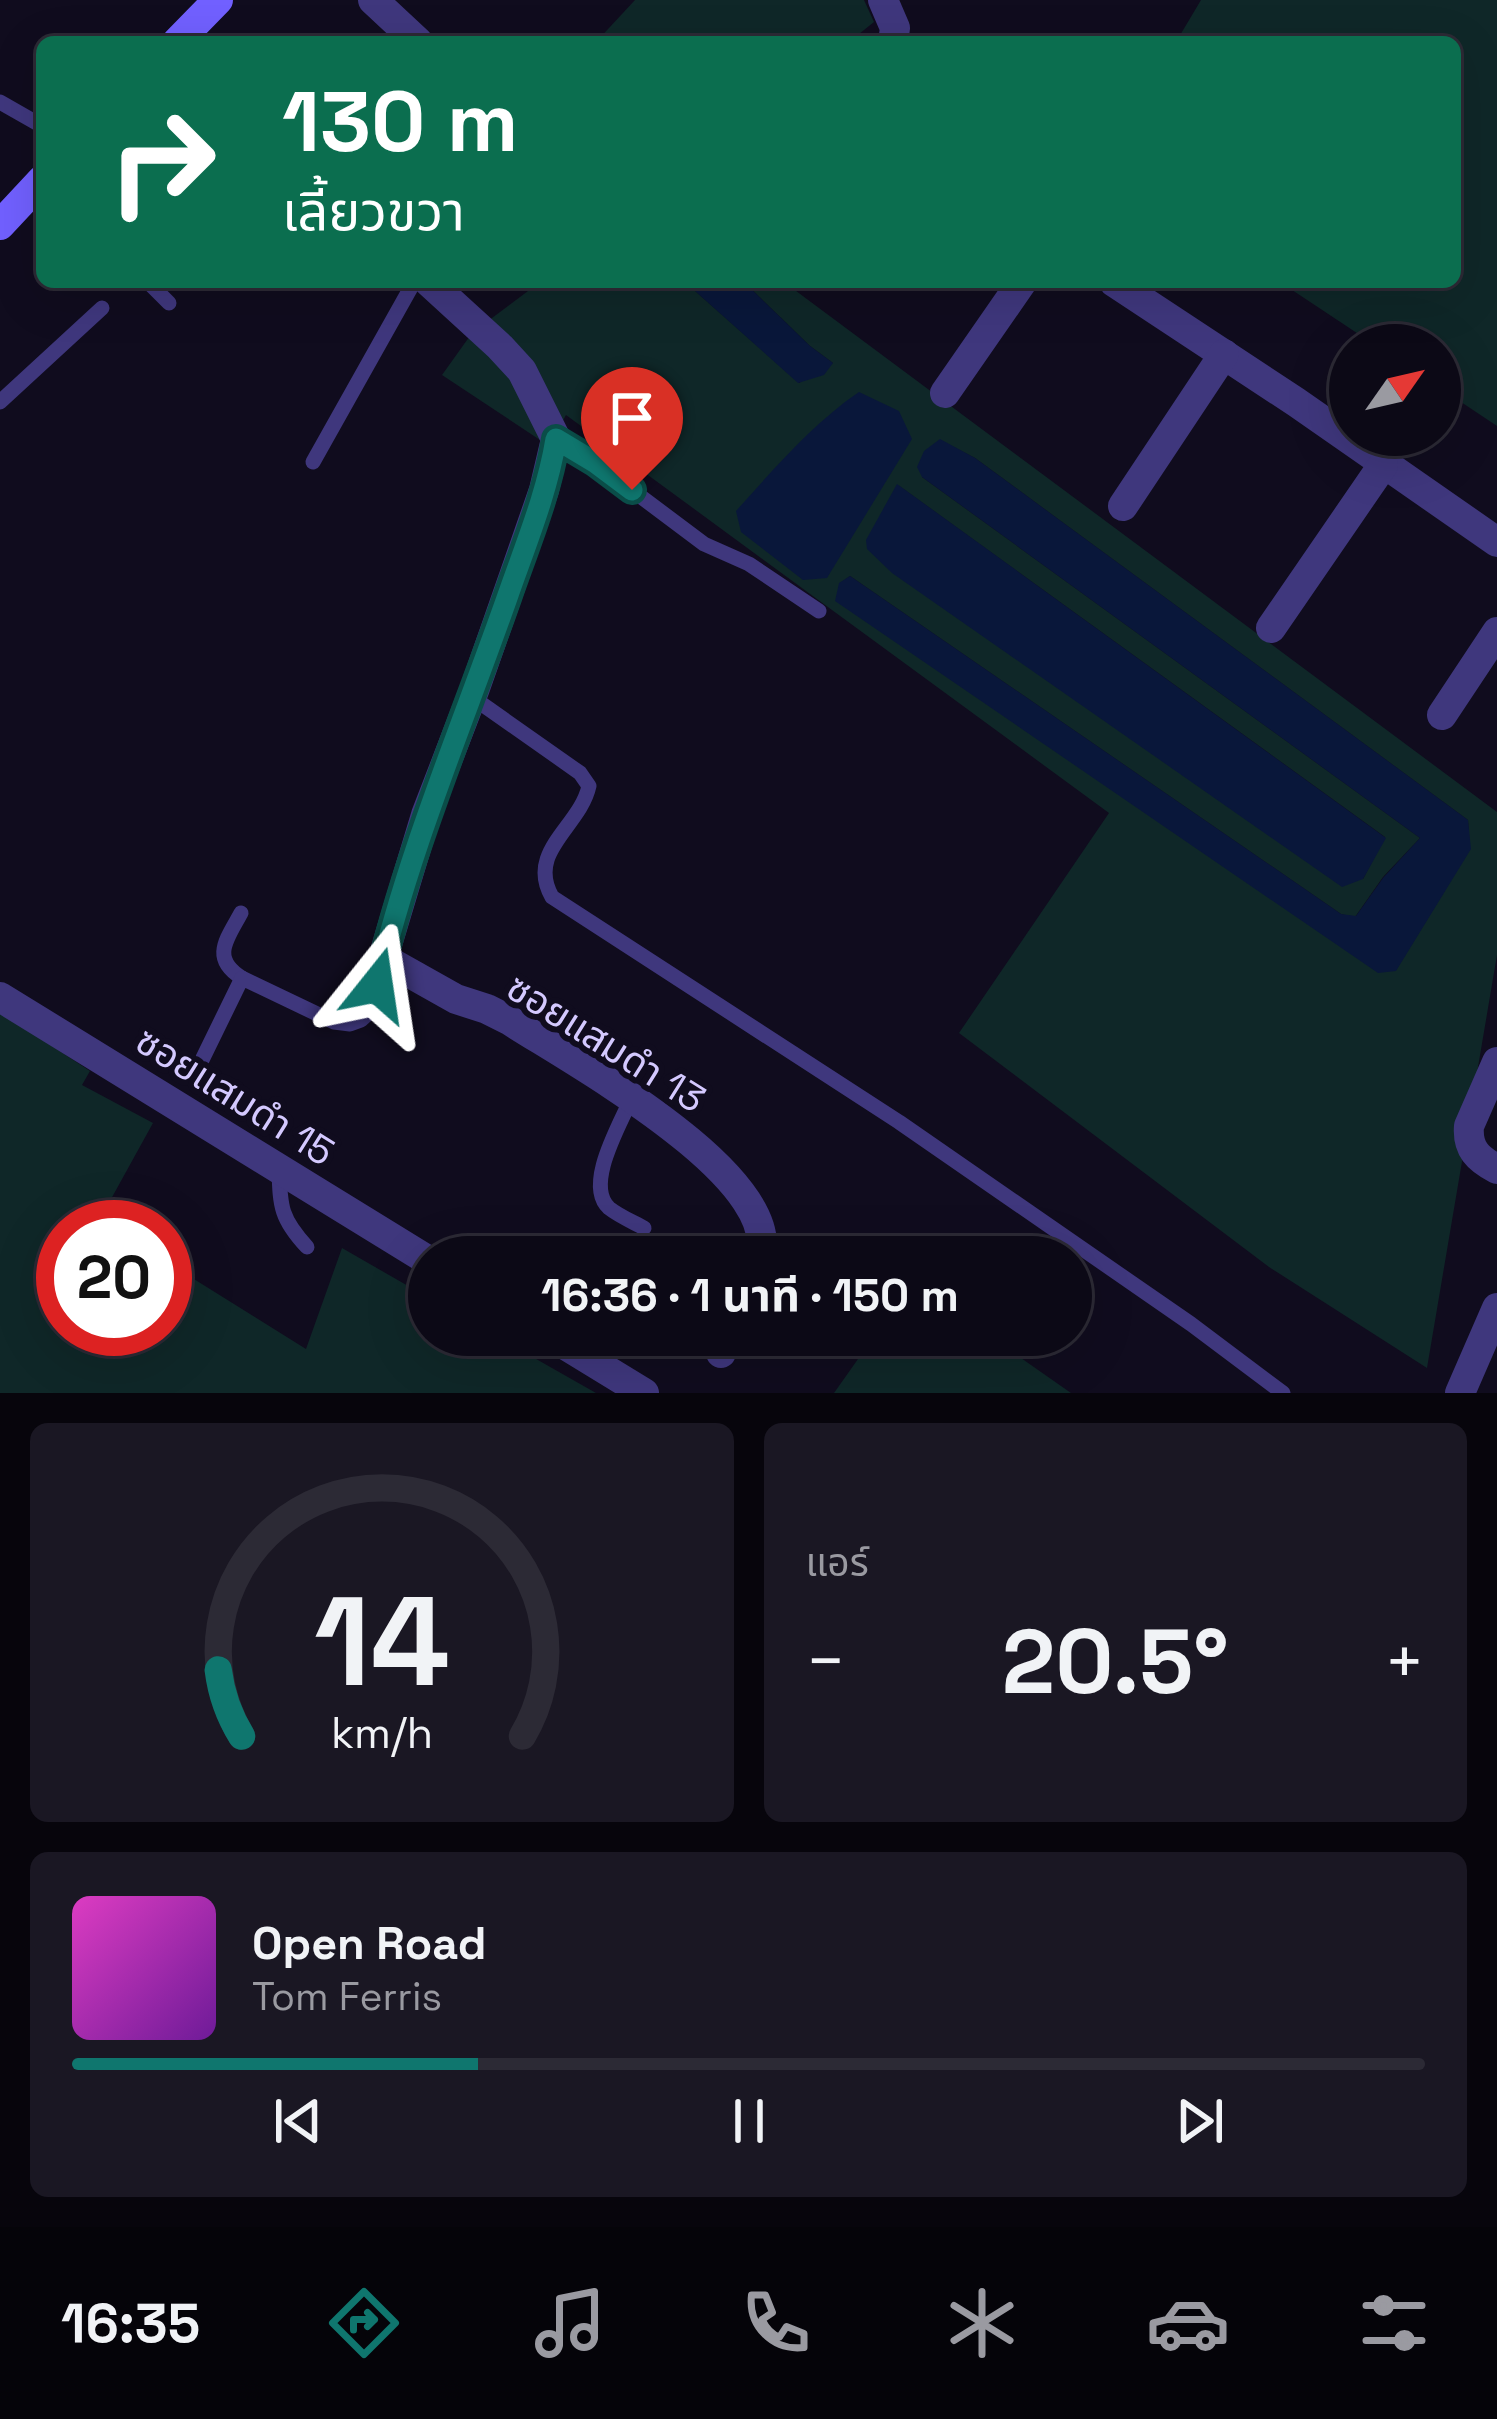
<!DOCTYPE html>
<html lang="th">
<head>
<meta charset="utf-8">
<style>
	:root { --surface:#0c0916; --page:#1a1723; --text:#f1f3f6; --muted:#9a9aa1; --line:#2c2a35; --accent:#0f766e }
	body { margin:0; font-family:"Space Grotesk","Noto Sans Thai",sans-serif; background:var(--page); color:var(--text); height:100vh; display:flex; flex-direction:column; font-size:45px; white-space:nowrap }
	* { box-sizing:border-box; margin:0 }
	p { font-size:39px; color:var(--muted) }
	.icon { flex:none; width:66px; height:66px; fill:none; stroke:currentColor; stroke-width:2; stroke-linecap:round; stroke-linejoin:round }
	.map { position:relative; height:1393px; overflow:hidden }
	.panel { display:flex; flex-direction:column; gap:30px; padding:30px; background:#07050c; flex:1 }
	.panel>* { flex:none }
	.top-card { position:absolute; left:36px; top:36px; width:1425px; height:252px; border-radius:18px; box-shadow:0 12px 48px #0002,0 0 0 3px var(--line); background:#0b6e4f; color:#fff; overflow:hidden }
	.needle { width:78px; rotate:56deg }
	.fabs { position:absolute; left:1329px; top:324px; display:grid; gap:24px }
	.fabs a { display:grid; place-items:center; width:132px; height:132px; border-radius:50%; background:var(--surface); box-shadow:0 12px 48px #0002,0 0 0 3px var(--line); font-size:60px }
	.speed { position:absolute; left:36px; top:1200px; display:flex; gap:24px; font-size:60px; font-weight:700; text-align:center }
	.speed>* { display:grid; place-content:center; width:156px; height:156px; border-radius:50%; background:var(--surface); box-shadow:0 12px 48px #0002,0 0 0 3px var(--line); line-height:1 }
	.speed .limit { border:18px solid #d22; background:#fff; color:#111 }
	.pin { position:absolute; display:grid; place-items:center; width:102px; height:102px; color:#fff; margin:-123px -51px; border-radius:50% 50% 50% 0; rotate:-45deg; box-shadow:0 0 12px #0007 }
	.pin .icon { rotate:45deg }
	.me { position:absolute; width:132px; margin:-66px; rotate:15deg; stroke-linejoin:round; filter:drop-shadow(0 0 9px #0008) }
	.turn { display:flex; align-items:center; gap:42px; height:252px; padding:0 48px; font-size:54px }
	.turn .icon { width:156px; height:156px; stroke-width:2.5 }
	.turn b { display:block; font-size:84px; line-height:102px }
	.big { font-size:90px; font-weight:700; line-height:1.1 }
	.panel .tile { flex:1; display:flex; flex-direction:column; justify-content:center; gap:18px; min-width:0; padding:0 42px; border-radius:18px; background:var(--page) }
	.panel .dial { align-items:center; gap:0 }
	.dial svg { height:312px; overflow:visible; fill:none; stroke:var(--line); stroke-width:7; stroke-linecap:round; text-anchor:middle }
	.dial text { fill:var(--text); stroke:none }
	.song { display:flex; align-items:center; gap:36px }
	.cover { width:144px; height:144px; border-radius:18px; background:linear-gradient(135deg,hsl(310 70% 55%),hsl(280 70% 35%)) }
	.played { height:12px; border-radius:6px; background:linear-gradient(90deg,var(--accent) 30%,var(--line) 30%) }
	.keys { display:flex; justify-content:space-around; direction:ltr }
	.heat { display:flex; justify-content:space-between; align-items:center; font-size:66px; direction:ltr }
	.panel .tiles { flex:1; display:grid; gap:30px; grid-template-columns:1fr 1fr }
	.tile:last-child { grid-column:span 2 }
	.trip { position:absolute; left:408px; top:1236px; width:684px; height:120px; border-radius:60px; background:var(--surface); box-shadow:0 12px 48px #0002,0 0 0 3px var(--line); font-weight:700; line-height:120px; text-align:center }
	.tab-bar { display:flex; height:192px; justify-content:space-around; align-items:center; background:#050409; color:var(--muted) }
	.tab-bar .icon { width:84px; height:84px }
	.tab-bar .selected { color:var(--accent) }
	.tab-bar b { font-size:54px; color:var(--text) }
	.map>svg:first-child { display:block }
	.green { fill:#0f2728; fill-rule:evenodd }
	.water { fill:#09173a }
	.lines { fill:none; stroke-linecap:round; stroke-linejoin:round }
	.lane { stroke:#3f377d; stroke-width:15 }
	.street { stroke:#3f377d; stroke-width:30 }
	.secondary { stroke:#7160ff; stroke-width:30 }
	.route-casing { stroke:#0a4d48; stroke-width:30 }
	.route { stroke:#0f766e; stroke-width:21 }
	.labels { text-anchor:middle; dominant-baseline:central; stroke-width:12; stroke-linejoin:round; paint-order:stroke }
	.street-label { font-size:39px; fill:#d4c9ff; stroke:#100c1e }
</style>
</head>
<body>
<div class="map">
<svg width="1497" height="1393" viewBox="0 0 1497 1393">
	<rect width="100%" height="100%" fill="#100c1e"/>
	<g class="green">
		<path d="M635,0H864L874,22L849,42H596Z"/>
		<path d="M1201,0H1497V426L1440,388V345H1375L1280,282H1455V42H1176Z"/>
		<path d="M540,282H685L799,383L833,363L810,346L744,282H784L1497,812V955L1427,1368L1269,1267L959,1033L1109,813L566,415L549,446L442,375L472,333ZM940,440L975,458L1468,820L1470,849L1396,970L839,584L850,576L1341,914L1355,917L1383,877L1420,838L922,477ZM898,485L1385,837L1363,879Z"/>
		<path d="M0,1012L90,1071L82,1085L153,1123L100,1219L110,1227H63V1329H165V1261L306,1349L342,1248L429,1298V1335H494L596,1393H0Z"/>
		<path d="M875,1335H988L1071,1393H834Z"/>
	</g>
	<g class="water">
		<path d="M685,282H744L810,346L833,363L824,375L798,383Z"/>
		<path d="M859,392L899,411L912,439L827,578L803,580L741,532L736,511C774,469 812,424 859,392Z"/>
		<path d="M940,439L975,458L1468,820L1471,849L1396,971L1378,973L835,601L839,583L850,576L1341,914L1356,916L1383,878L1420,838L922,477L917,467L924,451Z"/>
		<path d="M897,484L1386,838L1363,879L1342,887L892,573L867,549L866,540Z"/>
	</g>
	<g class="lines">
		<g class="lane">
			<path d="M0,102L42,126"/>
			<path d="M148,282L169,303"/>
			<path d="M0,402L102,308"/>
			<path d="M556,439L596,463L704,544L749,564L819,611"/>
			<path d="M313,462L414,282"/>
			<path d="M472,697L580,773L589,786C580,827 526,851 552,897L899,1122L1191,1324L1283,1393"/>
			<path d="M241,913C227,939 210,958 242,978"/>
			<path d="M201,1062L242,978L334,1022L350,1024L361,1020L371,1011L383,958"/>
			<path d="M631,1099C620,1125 584,1185 609,1208C619,1216 633,1222 644,1228"/>
			<path d="M279,1170C280,1207 281,1219 307,1247"/>
		</g>
		<g class="street">
			<path d="M373,0L418,42"/>
			<path d="M883,0L895,28L893,42"/>
			<path d="M429,282L500,347L522,371L556,439L544,490L475,688L426,815L383,958L456,999L487,1009L509,1020C567,1058 785,1176 760,1257"/>
			<path d="M1114,282L1296,402L1497,542"/>
			<path d="M945,393L1022,282"/>
			<path d="M1123,506L1224,354"/>
			<path d="M1271,628L1383,465"/>
			<path d="M1442,715L1497,632"/>
			<path d="M0,997L429,1261"/>
			<path d="M1497,1062L1469,1126C1467,1149 1478,1159 1497,1169"/>
			<path d="M549,1335L644,1393"/>
			<path d="M721,1353L729,1335"/>
			<path d="M1460,1393L1497,1308"/>
		</g>
		<g class="secondary">
			<path d="M177,42L218,0"/>
			<path d="M0,225L42,180"/>
		</g>
	</g>
	<g class="lines">
		<g class="route-casing">
			<path id="route" d="M377,985C408,852 462,726 507,598C525,546 547,494 556,439L596,463L632,490"/>
		</g>
		<use href="#route" class="route"/>
	</g>
	<g class="labels">
		<g class="street-label">
			<text transform="translate(606 1043) rotate(32)">ซอยแสมดำ 13</text>
			<text transform="translate(235 1096) rotate(32)">ซอยแสมดำ 15</text>
		</g>
	</g>
</svg>
<div class="fabs">
<a><svg class="needle" viewBox="-14 -14 28 28"><path d="M0-13l5 13h-10z" fill="#e53935"/><path d="M0 13l5-13h-10z" fill="#9a9aa1"/></svg></a>
</div>
<div class="speed"><div class="limit">20</div></div>
<div class="pin" style="left:632px;top:490px;background:#d93025"><svg class="icon" aria-label="arrive" viewBox="0 0 24 24"><path d="M6 21V4h12l-3 4 3 4H6"/></svg></div>
<svg class="me" style="left:377px;top:985px" viewBox="-20 -20 40 40"><path d="M0-17L14 15 0 8-14 15z" fill="#0f766e" stroke="#fff" stroke-width="4"/></svg>
<div class="trip">16:36 · 1 นาที · 150 m</div>
<div class="top-card">
<div class="turn"><svg class="icon" aria-label="right" viewBox="0 0 24 24"><path d="M7 20v-9h11M14 6l5 5-5 5"/></svg><div><b>130 m</b>เลี้ยวขวา</div></div>
</div>
</div>
<section class="panel">
<div class="tiles">
<div class="tile dial"><svg viewBox="0 0 100 80">
<path d="M14 69A42 42 0 1 1 86 69"/>
<path d="M14 69A42 42 0 0 1 8 52" stroke="#0f766e"/>
<text x="50" y="56" font-size="32" font-weight="700">14</text>
<text x="50" y="72" font-size="11">km/h</text>
</svg></div>
<div class="tile"><p>แอร์</p>
<div class="heat"><a>−</a><b class="big">20.5°</b><a>+</a></div>
</div>
<div class="tile">
<div class="song"><i class="cover"></i><div><b>Open Road</b><p>Tom Ferris</p></div></div>
<div class="played"></div>
<div class="keys"><svg class="icon" aria-label="previous" viewBox="0 0 24 24"><path d="M18 5L8 12l10 7zM5 5v14"/></svg><svg class="icon" aria-label="pause" viewBox="0 0 24 24"><path d="M8 5v14M16 5v14"/></svg><svg class="icon" aria-label="next" viewBox="0 0 24 24"><path d="M6 5l10 7-10 7zM19 5v14"/></svg></div>
</div>
</div>
</section>
<nav class="tab-bar">
<b>16:35</b>
<svg class="icon selected" aria-label="directions" viewBox="0 0 24 24"><path d="M12 3l9 9-9 9-9-9zM9 14v-3h6M13 9l2 2-2 2"/></svg>
<svg class="icon" aria-label="music" viewBox="0 0 24 24"><path d="M9 18V5l10-2v13"/><circle cx="6" cy="18" r="3"/><circle cx="16" cy="16" r="3"/></svg>
<svg class="icon" aria-label="phone" viewBox="0 0 24 24"><path d="M5 4h4l2 5-3 2q2 4 5 5l2-3 5 2v4C11 20 4 13 5 4z"/></svg>
<svg class="icon" aria-label="climate" viewBox="0 0 24 24"><path d="M12 3v18M4 7l16 10M4 17L20 7"/></svg>
<svg class="icon" aria-label="car" viewBox="0 0 24 24"><path d="M5 17H2v-5l4-1 3-4h7l3 4 3 1v5h-3M9 17h6M6 11h13"/><circle cx="7" cy="17" r="2"/><circle cx="17" cy="17" r="2"/></svg>
<svg class="icon" aria-label="filters" viewBox="0 0 24 24"><path d="M4 7h16M4 17h16"/><circle cx="9" cy="7" r="2"/><circle cx="15" cy="17" r="2"/></svg>
</nav>
</body>
</html>
